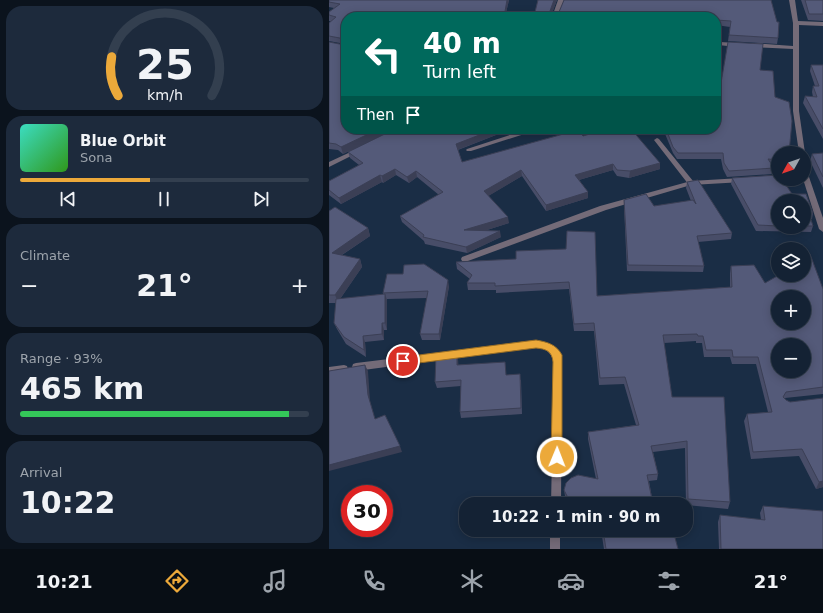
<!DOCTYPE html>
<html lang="en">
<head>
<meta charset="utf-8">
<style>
	:root { --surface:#142234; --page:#1d2a3c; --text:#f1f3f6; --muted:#9da4ac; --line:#333f4f; --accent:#eca93a }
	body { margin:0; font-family:"DejaVu Sans",sans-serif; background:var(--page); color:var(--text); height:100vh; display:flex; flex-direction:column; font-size:15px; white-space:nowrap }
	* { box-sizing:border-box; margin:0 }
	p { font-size:13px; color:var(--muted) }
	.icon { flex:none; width:22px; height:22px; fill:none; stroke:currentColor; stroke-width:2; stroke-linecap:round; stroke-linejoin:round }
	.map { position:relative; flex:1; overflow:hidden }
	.panel { display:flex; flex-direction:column; gap:6px; padding:6px; background:#0b131d; width:329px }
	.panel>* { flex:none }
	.hud { position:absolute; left:12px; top:12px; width:380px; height:122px; border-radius:16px; box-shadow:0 2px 10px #0003,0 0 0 1px var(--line); background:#00695c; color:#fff; overflow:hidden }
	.needle { width:26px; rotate:230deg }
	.fabs { position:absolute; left:442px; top:146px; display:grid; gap:8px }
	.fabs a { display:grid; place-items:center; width:40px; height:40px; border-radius:50%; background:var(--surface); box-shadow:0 2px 10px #0003,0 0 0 1px var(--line); font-size:20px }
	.speed { position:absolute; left:12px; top:485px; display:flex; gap:8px; font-size:20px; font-weight:700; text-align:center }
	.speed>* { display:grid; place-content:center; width:52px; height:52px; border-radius:50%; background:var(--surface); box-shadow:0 2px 10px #0003,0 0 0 1px var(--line); line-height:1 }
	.speed .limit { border:6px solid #d22; background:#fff; color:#111 }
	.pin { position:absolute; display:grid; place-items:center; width:34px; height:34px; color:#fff; margin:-17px; border:2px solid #fff; border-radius:50%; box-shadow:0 1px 4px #0007 }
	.me { position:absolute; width:44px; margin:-22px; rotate:1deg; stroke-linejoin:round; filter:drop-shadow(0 0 3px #0008) }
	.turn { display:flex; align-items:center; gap:14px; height:84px; padding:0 16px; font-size:18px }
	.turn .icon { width:52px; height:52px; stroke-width:2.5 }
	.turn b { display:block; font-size:28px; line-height:34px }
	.then { display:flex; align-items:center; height:38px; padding:0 16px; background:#0003; gap:8px; font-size:15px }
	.big { font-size:30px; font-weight:800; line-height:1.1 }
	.panel .widget { flex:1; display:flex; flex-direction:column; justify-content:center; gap:6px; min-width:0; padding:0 14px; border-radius:16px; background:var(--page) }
	.panel .dial { align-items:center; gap:0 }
	.dial svg { height:104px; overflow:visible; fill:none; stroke:var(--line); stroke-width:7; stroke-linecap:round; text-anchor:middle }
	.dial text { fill:var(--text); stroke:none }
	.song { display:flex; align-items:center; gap:12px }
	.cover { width:48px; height:48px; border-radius:6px; background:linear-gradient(135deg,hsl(170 70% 55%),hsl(110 70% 35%)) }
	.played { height:4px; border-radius:2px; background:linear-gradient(90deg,var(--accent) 45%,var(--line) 45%) }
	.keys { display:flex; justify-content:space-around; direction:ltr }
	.heat { display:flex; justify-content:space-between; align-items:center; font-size:22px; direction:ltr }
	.charge { height:6px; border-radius:3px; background:linear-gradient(90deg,#34c759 93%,var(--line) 0) }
	.trip { position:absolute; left:130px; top:497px; width:234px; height:40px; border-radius:16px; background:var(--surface); box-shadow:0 2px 10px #0003,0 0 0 1px var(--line); font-weight:800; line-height:40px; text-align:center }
	.tabs { display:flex; height:64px; justify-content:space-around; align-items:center; background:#080e15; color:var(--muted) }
	.tabs .icon { width:28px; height:28px }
	.tabs .current { color:var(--accent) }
	.tabs b { font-size:18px; color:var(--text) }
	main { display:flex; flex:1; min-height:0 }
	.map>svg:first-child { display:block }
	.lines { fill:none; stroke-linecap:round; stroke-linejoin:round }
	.service { fill:#746b78; fill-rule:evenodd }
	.minor { fill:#746b78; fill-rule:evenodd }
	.wall { fill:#484d68; fill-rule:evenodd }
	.shaded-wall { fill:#3b3f55 }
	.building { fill:#545a79; stroke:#3b3f55; fill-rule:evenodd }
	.route { fill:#eca93a; stroke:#996e26 }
</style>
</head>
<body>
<main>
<section class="panel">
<div class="widget dial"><svg viewBox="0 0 100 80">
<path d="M14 69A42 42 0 1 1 86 69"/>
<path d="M14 69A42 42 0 0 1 9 39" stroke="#eca93a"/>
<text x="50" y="56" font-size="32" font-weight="700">25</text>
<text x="50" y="72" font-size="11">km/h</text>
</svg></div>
<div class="widget">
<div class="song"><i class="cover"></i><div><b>Blue Orbit</b><p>Sona</p></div></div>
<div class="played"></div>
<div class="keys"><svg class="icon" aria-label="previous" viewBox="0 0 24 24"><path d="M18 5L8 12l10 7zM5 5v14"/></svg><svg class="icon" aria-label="pause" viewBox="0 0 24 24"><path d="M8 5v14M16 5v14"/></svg><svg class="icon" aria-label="next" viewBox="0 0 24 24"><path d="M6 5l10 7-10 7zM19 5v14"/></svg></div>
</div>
<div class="widget"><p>Climate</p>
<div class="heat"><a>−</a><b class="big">21°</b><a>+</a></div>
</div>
<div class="widget"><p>Range · 93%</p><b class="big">465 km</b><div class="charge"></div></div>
<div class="widget"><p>Arrival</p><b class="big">10:22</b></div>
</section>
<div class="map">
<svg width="494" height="549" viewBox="0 0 494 549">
	<rect width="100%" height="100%" fill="#1a2d45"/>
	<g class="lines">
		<path class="service" d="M328,138L330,139L364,181L366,183L364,185H360L325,140Z"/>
		<g class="minor">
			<path d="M229,0H235L229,17H223Z"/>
			<path d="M460,0H466L469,21L494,22V26L470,25V111L476,153L475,155V153H470L464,111V49L424,47L421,45L424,43L464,46V23Z"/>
			<path d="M391,42L408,43L411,45L408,47L389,45L388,44Z"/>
			<path d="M199,129H209L208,130L142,151H138L137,150L138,149Z"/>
			<path d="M28,149L30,150V152L0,167V162Z"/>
			<path d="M475,169L478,171L494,218V232L490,229L474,179Z"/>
			<path d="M412,178H414L416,180L414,182L362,185L277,210L139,261H133L132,259L133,257L271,206L362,181Z"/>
			<path d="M207,341C221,343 230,347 233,362L232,504H222L225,362C222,352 217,349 207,347L27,371L24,370L23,367L24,364L27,363Z"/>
			<path d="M15,365L18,366L19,369L18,372L0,375V367Z"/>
			<rect x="221" y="530" width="10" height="19"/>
		</g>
	</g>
	<g class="wall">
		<path d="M0,0H180L176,17H17V129H65L14,154L9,150L0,149V42L16,45V44L0,41V23L2,21H0V12L5,8L0,7Z"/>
		<path d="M209,0H228L223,13L442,0L449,38L448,44L399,41L401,27L387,25V17H191L206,12Z"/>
		<path d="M472,0H494V21L479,20Z"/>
		<path d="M482,65H494V139L474,103L476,96L484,97L483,92L484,86H486L481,71Z"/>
		<path d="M431,70L449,153V166H444L445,168L444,174L398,177L394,169L392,159H348L344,153L334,129H387L392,83Z"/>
		<path d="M66,129H182L129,150L133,162L254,136L331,163V169L300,178L288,176L284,170L250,180L259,192V198L217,211L193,176L159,196L180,223L155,231L172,237L138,253L96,244L95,241L73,222L71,216L110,195L88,177L80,183L67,175L54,183L53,182L12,204L0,195V181L30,165L21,158L19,152Z"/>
		<path d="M494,153V188L481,161L483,154Z"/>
		<path d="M449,175V179H453L463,194H477L484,213L483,219H481L484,226L482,232L427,231L402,184L403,178ZM449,201H475V227H449Z"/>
		<path d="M358,182L403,233L402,239L369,242L375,266L374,272L298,271L295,207V200L325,206L362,201L357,188Z"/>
		<path d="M0,211L39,228L41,236L13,255L31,259L33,267L11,299L54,294V293L120,286L111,340H93L91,334L98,298L58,299V330H55V340L36,342L37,357L17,344L8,329L5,323L7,303H0Z"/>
		<path d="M187,251L268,296L401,287V273L402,266L436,283L494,289V394L456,398L494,487L487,489L470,456L422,459L415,421L418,414L439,412L427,364H403L401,357H375L373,343H367V341L335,343L343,397L401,502L399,509L357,505L356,448L324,452L329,474L328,480L320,481L324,504H240L238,503L236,496L235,490L267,479L259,439V432L307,425L295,384L270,385L265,331H245L240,289L167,293V290H139L138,283L141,279L128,269L127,262L187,259Z"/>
		<path d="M446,255H449V272L444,262Z"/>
		<path d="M128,353L129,359V365L177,375L192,380L193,414L132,418L131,412L132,386L108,388L106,382Z"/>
		<path d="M434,506L494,549H390L389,522L391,515L432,520L431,513Z"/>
		<path d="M272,530H344L349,549H275Z"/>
	</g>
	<g class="shaded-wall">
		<path d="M178,0H180L176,17H175Z"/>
		<path d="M225,0H228L222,16L221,11Z"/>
		<path d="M50,129H65L14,154L12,147Z"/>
		<path d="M166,129H182L128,150L127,144Z"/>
		<path d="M331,163V169L300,178L301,171Z"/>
		<path d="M284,164V170L246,181V175Z"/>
		<path d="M66,169L67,175L54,183L53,176Z"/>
		<path d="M192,170L193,176L156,198L155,191Z"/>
		<path d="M87,171L88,177L80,183L78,177Z"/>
		<path d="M51,175L53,182L12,204L10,198Z"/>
		<path d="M259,192V198L217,211V205Z"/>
		<path d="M179,217L180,223L136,237L135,230Z"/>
		<path d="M39,228L41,236L5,260L3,253Z"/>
		<path d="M171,231L172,237L138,253L137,247Z"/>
		<path d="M31,259L33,267L9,302L6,295Z"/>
		<path d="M119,280L120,286L111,340L110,334Z"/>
		<path d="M56,294L58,300V330L56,323Z"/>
		<path d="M53,323L55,330V340L53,334Z"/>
		<path d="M34,336L36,342L37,357L35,350Z"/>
		<path d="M128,353L129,359L130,371L128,365Z"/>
		<path d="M36,365L39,371L41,401L39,395Z"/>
		<path d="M71,446L73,452L0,471V465Z"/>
		<path d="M494,481V487L487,489L490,482Z"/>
	</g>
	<g class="building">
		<path d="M0,0H178L175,17H17V129H50L12,147L7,144L0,143V42L16,45V39L0,36V23L7,17L0,15V12L11,4L0,2Z"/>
		<path d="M209,0H225L221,11L223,13L230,12L235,0H442L448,22H450L449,38L400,35L402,21L387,20V17H191L206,12Z"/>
		<path d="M476,0H494V14H480Z"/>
		<path d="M399,42L434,44L431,70L444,71L446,97L460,102L463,121L460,153H449V160L439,159L445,168L400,171L395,163L394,153H349L344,147L337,129H387V78L392,83Z"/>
		<path d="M482,65H494V129L476,96L488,97L484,86H490Z"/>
		<path d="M66,129H166L127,144L133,162L249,130L254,136L278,129H302L331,163L301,171L288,170L284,164L246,175L259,192L217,205L192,170L155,191L179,217L135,230L171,231L137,247L94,237L95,235L71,216L114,192L87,171L78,177L66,169L53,176L51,175L10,198L0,190V181L34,163L19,152Z"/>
		<path d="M494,153V177L483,154Z"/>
		<path d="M449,175V179H453L463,194H477L484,213H480L484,226H475V201H449V226L429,225L403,178Z"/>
		<path d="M369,180L403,233L368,236L375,266L299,265L295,200L317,194L325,206L364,200L367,204L358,182Z"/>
		<path d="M6,207L39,228L3,253L31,259L6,295H0V211Z"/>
		<path d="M238,231L266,232L268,296L403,287L402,266L425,265L436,283L450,275H475V254H481L494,289V387L457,392L454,397L457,400L461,402L494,398V481L490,482L473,449L424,452L418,414L443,412L429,357H404L403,350H377L374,336H369L368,334L334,335L343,397H395L401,502L359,499L358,441L322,446L329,474L318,475L324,504H259L244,501L238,496L235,490L237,483L242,478L249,475L269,479L259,432L310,425L296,377L271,378L265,323L245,324L240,282L166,286V283H138L143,275L127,262L187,259V251L237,249ZM449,297H475V323H449ZM449,345H475V371H449Z"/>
		<path d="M446,255H449V261Z"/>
		<path d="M95,264L119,280L110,334H91L99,291L54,293L58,274H74L75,265Z"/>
		<path d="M56,294V323H53V334L34,336L35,350L15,337L5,323L7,299Z"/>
		<path d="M128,353V365L176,362L177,375L191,374L192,408L131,412L132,380L106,382L107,355Z"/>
		<path d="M36,365L39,395L46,419L56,415L71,446L0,465V371Z"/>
		<path d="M434,506L494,511V549H392L391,515L436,520Z"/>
		<path d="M274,530H344L349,549H277Z"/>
	</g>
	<path class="route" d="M207,340C218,342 227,344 233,355V457L232,460L228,462L224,460L222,457L224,362C223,351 217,349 207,348L74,365L70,364L69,361L70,358L74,357Z"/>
</svg>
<div class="fabs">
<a><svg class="needle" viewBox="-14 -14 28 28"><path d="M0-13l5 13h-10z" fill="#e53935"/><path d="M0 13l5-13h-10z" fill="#9da4ac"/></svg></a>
<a><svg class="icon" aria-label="search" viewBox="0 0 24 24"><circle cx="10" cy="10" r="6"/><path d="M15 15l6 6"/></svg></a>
<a><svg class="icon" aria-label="layers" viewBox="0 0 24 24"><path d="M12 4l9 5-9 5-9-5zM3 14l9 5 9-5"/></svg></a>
<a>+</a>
<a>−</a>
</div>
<div class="speed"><div class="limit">30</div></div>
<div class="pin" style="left:74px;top:361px;background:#d93025"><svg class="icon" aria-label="arrive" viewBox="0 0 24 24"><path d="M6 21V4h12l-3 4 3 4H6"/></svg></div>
<svg class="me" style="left:228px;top:457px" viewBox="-20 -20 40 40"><circle r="17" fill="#eca93a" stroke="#fff" stroke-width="3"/><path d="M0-11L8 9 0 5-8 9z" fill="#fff"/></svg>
<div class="trip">10:22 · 1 min · 90 m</div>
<div class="hud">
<div class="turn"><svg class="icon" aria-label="left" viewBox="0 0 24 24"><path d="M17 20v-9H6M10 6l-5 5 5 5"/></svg><div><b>40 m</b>Turn left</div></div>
<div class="then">Then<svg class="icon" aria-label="arrive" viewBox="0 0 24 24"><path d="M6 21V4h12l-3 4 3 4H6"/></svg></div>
</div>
</div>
</main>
<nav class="tabs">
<b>10:21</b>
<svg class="icon current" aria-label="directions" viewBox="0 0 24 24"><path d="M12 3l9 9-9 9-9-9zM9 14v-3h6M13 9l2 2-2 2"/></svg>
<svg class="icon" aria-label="music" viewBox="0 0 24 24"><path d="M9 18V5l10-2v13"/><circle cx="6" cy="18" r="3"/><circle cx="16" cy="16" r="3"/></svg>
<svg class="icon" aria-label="phone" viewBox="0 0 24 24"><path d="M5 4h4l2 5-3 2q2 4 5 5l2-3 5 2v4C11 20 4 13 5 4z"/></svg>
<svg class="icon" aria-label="climate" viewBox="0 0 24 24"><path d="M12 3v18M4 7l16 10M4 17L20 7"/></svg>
<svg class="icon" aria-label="car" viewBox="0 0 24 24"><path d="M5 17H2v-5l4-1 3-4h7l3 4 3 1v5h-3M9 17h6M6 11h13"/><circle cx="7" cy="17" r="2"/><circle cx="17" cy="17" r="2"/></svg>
<svg class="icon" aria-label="filters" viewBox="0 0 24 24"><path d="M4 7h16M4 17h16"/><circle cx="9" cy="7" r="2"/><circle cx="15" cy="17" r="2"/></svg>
<b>21°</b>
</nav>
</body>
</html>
